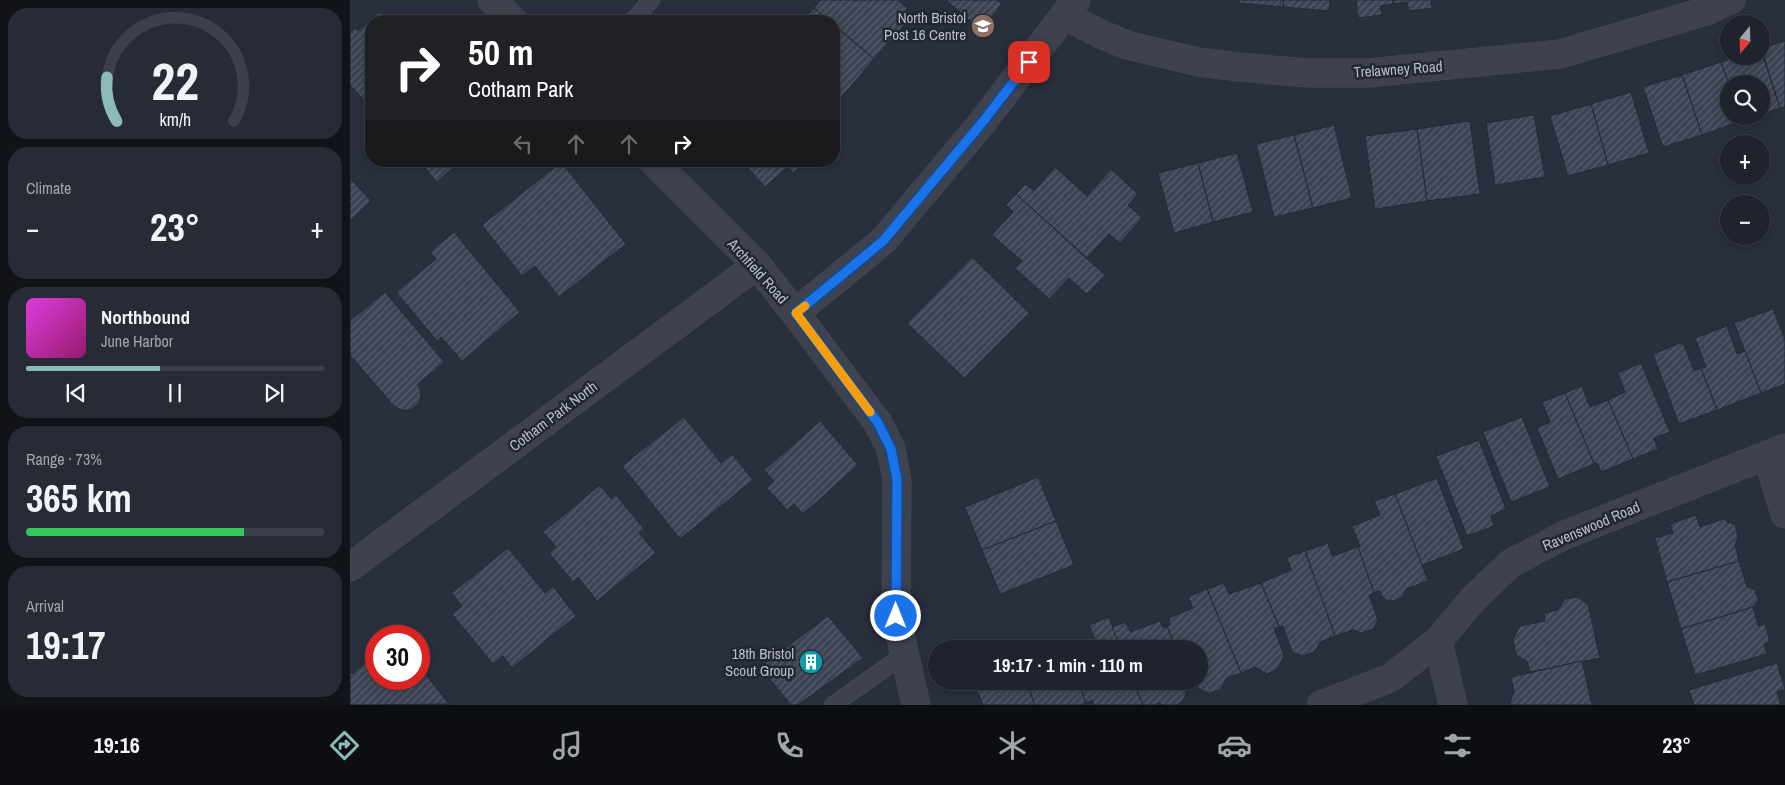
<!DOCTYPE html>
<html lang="en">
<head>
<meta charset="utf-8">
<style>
	:root { --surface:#1f232e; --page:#272b36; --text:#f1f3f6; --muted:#a1a4aa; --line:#3c404a; --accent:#8bbbb9 }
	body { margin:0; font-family:"Archivo Narrow",sans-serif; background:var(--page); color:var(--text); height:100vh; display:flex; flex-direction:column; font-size:19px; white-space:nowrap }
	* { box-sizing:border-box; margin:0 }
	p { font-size:16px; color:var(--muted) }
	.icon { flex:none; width:28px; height:28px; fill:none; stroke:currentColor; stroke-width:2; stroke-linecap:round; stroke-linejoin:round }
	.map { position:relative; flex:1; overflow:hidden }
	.panel { display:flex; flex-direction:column; gap:8px; padding:8px; background:#111319; width:350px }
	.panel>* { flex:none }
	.hud { position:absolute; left:15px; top:15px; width:475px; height:152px; border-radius:20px; box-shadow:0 2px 8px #0003,0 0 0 1px var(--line); background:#202124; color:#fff; overflow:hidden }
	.needle { width:32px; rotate:199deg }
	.tools { position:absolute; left:1370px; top:15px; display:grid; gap:10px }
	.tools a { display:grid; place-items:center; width:50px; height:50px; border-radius:50%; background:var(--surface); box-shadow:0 2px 8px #0003,0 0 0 1px var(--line); font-size:25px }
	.speed { position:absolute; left:15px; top:625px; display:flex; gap:10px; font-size:25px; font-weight:700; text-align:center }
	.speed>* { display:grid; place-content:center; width:65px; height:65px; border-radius:50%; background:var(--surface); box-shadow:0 2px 8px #0003,0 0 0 1px var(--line); line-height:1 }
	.speed .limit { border:8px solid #d22; background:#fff; color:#111 }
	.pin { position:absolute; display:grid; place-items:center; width:42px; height:42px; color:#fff; margin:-21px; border-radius:10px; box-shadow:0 2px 8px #0006 }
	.me { position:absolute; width:55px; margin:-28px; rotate:0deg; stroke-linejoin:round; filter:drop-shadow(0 0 4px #0008) }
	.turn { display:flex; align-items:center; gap:18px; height:105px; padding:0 20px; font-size:22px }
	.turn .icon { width:65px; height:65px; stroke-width:2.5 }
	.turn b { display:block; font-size:35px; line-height:42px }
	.lanes { display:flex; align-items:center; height:48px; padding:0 20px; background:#0003; justify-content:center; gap:25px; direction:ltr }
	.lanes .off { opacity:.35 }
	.big { font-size:38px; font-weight:700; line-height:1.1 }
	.panel .widget { flex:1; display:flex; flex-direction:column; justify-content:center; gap:8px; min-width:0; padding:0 18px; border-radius:20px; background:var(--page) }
	.panel .dial { align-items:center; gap:0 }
	.dial svg { height:130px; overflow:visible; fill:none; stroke:var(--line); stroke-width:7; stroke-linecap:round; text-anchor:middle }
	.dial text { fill:var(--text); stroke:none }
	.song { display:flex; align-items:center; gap:15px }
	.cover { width:60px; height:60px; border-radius:8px; background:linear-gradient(135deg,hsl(300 70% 55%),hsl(320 70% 35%)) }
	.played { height:5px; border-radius:2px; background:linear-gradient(90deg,var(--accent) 45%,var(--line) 45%) }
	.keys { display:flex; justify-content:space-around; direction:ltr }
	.heat { display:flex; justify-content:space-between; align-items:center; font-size:28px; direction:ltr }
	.charge { height:8px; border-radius:4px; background:linear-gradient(90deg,#34c759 73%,var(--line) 0) }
	.trip { position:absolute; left:578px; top:640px; width:280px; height:50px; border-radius:25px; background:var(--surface); box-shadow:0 2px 8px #0003,0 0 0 1px var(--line); font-weight:700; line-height:50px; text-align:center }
	.tab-bar { display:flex; height:80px; justify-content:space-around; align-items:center; background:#0c0e12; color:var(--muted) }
	.tab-bar .icon { width:35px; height:35px }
	.tab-bar .active { color:var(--accent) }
	.tab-bar b { font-size:22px; color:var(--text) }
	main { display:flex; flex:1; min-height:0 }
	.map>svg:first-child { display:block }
	.building { fill:url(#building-hatch); stroke:#232935 }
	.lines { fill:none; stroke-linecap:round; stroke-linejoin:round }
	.service-casing { stroke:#464b57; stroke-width:18 }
	.minor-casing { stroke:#464b57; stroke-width:29 }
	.service { stroke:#3d424e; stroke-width:16 }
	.minor { stroke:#3d424e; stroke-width:28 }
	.route-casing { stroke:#114b97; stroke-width:12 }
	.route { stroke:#1a73e8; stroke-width:9 }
	.slow { stroke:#f59e0b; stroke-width:9 }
	.labels { text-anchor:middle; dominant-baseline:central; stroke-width:5; stroke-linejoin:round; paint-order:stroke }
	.poi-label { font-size:15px; fill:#b9bdc8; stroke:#212733; text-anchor:end }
	.street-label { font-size:15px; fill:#b9bdc8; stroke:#212733 }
</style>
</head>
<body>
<main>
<section class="panel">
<div class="widget dial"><svg viewBox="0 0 100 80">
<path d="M14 69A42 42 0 1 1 86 69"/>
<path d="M14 69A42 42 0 0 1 8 42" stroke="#8bbbb9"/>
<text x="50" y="56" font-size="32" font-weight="700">22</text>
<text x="50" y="72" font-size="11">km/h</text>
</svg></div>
<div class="widget"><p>Climate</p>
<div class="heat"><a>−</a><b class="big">23°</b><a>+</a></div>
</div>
<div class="widget">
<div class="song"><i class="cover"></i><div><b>Northbound</b><p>June Harbor</p></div></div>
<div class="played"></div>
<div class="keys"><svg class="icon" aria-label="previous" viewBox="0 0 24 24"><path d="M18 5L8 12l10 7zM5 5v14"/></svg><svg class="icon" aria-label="pause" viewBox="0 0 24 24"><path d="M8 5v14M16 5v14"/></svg><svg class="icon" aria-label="next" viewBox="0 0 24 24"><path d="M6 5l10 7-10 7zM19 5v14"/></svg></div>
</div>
<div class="widget"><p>Range · 73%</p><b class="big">365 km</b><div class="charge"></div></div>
<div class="widget"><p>Arrival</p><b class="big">19:17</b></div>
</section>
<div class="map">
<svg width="1435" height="705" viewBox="0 0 1435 705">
	<defs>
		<pattern id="building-hatch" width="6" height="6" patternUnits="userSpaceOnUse" patternTransform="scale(1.25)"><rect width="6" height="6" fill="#3c4353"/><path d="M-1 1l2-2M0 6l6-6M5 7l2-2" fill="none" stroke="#565c6a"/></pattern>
	</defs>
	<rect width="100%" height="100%" fill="#292f3d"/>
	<g class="building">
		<path d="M471,0H548L558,9L555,12L561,17L524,59L484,25V21H480L464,8Z"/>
		<path d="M596,0H647L652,4L631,30Z"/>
		<path d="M889,0H934L933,7L889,3Z"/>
		<path d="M934,0H980L979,11L933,7Z"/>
		<path d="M1006,0H1043V4L1030,6L1032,15L1008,18Z"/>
		<path d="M1043,0H1081L1082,8L1059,11L1057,2L1043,4Z"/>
		<path d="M464,8L480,21H453Z"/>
		<path d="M29,12L36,20L40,16L45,21H21V108L0,85V33L5,28L8,31Z"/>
		<path d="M484,25L524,59L484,106Z"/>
		<path d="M1435,41V107L1430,108L1411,48Z"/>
		<path d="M1411,50L1430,108L1411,115V84L1379,85L1371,62L1387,56H1411Z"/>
		<path d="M1371,62L1379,85V116H1389L1391,121L1352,135L1332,75Z"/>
		<path d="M1332,75L1352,135L1313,147L1293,87Z"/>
		<path d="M1281,92L1299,153L1258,165L1241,104Z"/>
		<path d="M1241,104L1258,165L1218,176L1200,116Z"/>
		<path d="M1184,115L1195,177L1145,185L1136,123Z"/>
		<path d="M1120,121L1130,194L1077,201L1067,129Z"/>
		<path d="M984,125L1002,198L963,208L944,135Z"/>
		<path d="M1067,129L1077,201L1025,209L1015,136Z"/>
		<path d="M944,135L963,208L924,217L906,144Z"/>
		<path d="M887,153L903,212L863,222L848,163Z"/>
		<path d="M69,161H111L87,182Z"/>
		<path d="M392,161H456L443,173L438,167L415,187Z"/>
		<path d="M211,162L276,244L209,297L185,266L172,276L132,225Z"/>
		<path d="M848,163L863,222L824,233L808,173Z"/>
		<path d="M705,167L737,196L761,169L788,194L778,205L792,218L770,243L759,234L737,258L666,194L675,184L684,191Z"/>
		<path d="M0,178L21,201L0,221Z"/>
		<path d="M666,194L755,275L737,294L719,278L699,299L665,268L672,261L642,235L663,212L656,205Z"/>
		<path d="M104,232L170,312L112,361L91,337L87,341L46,292L86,259L80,252Z"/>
		<path d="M622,257L679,313L614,378L557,323Z"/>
		<path d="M35,292L94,362L68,384L71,393L69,403L60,410H51L43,405L0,355V321Z"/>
		<path d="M1423,309L1435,340V384L1411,393L1384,323Z"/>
		<path d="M1377,326L1387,354L1395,351L1411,393L1367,410L1351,368L1356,367L1345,338Z"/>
		<path d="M1333,342L1344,371L1351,368L1367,410L1329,424L1303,354Z"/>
		<path d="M1291,363L1320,432L1304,438L1308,449L1283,459L1258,400L1275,392L1268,373Z"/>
		<path d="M1232,386L1240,407L1258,400L1283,459L1251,472L1247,463L1244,464L1215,393Z"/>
		<path d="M1215,393L1244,464L1208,479L1187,428L1200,422L1192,402Z"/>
		<path d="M334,417L371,463L382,454L403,480L330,539L272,466Z"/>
		<path d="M1172,417L1200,487L1161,502L1133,432Z"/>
		<path d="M470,421L508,465L453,514L444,504L437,510L417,488L424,481L414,470Z"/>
		<path d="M1129,440L1156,509L1141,516L1144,526L1117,536L1086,456Z"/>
		<path d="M688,477L706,521L632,550L615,507Z"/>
		<path d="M1087,478L1114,549L1072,565L1045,494Z"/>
		<path d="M250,485L261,499L266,495L294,529L289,533L306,553L247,601L228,577L223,582L199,553L206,547L193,532Z"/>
		<path d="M1045,494L1078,581L1056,589L1053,597L1045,601H1039L1033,598L1030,591L1024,593L1008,547L1010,546L1002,526L1030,515L1024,501Z"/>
		<path d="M1346,515L1350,527L1376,518L1377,522L1385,524L1388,537L1385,545L1389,561L1317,582L1305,538L1323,533L1320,524Z"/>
		<path d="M706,521L724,565L650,594L632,550Z"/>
		<path d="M978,543L982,556L1008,547L1024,593L1019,595L1028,620L1023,629L1012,633L1003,630L985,636L955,551Z"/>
		<path d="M158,548L195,593L203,586L226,616L162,668L153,656L143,664L102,614L112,606L102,593Z"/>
		<path d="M955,551L985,636L970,642L965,651L953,656L942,652L933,626L929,627L911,583L941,570L937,557Z"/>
		<path d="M1389,561L1397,587L1404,589L1409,600L1403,607L1331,629L1317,582Z"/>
		<path d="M874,583L879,594L911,583L929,627L924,628L934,655L928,669L917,674L905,667L891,673L857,589Z"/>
		<path d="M857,589L891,673L877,678L870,690L858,693L848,688L845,681H849V649H826L817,626L820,625L819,618L843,608L838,597Z"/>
		<path d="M1227,597L1238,604L1250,658L1180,672L1177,661L1166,655L1163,639L1170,626L1195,621L1194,613L1208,610L1215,599Z"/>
		<path d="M1403,607L1408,626L1415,624L1420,642L1414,644L1417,654L1345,675L1331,629Z"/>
		<path d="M478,616L513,658L448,705H441L410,667Z"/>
		<path d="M759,617L771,649H735L747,644L739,625Z"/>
		<path d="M810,621L813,628L817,626L826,649H771L762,627L776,622L780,632Z"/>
		<path d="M26,655V679H69V666L99,704L0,705V671L2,674Z"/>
		<path d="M1232,661L1242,705H1159L1164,692L1161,677Z"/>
		<path d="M1427,663L1435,689L1427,692L1431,705H1344L1339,690Z"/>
		<path d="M648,681H676L685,705H633L627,690Z"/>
		<path d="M676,681H728L736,703L731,705H685Z"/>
		<path d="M728,681H783L793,705H744L742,700L736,703Z"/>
		<path d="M783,681H834L837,690L833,701L827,705H813L809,703L804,705H793Z"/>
	</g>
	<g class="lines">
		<g class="service-casing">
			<g id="service">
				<path d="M283,21L301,0"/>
				<path d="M483,705L555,654"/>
			</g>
		</g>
		<g class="minor-casing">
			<g id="minor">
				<path d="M142,0L163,21"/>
				<path d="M715,16L753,35L777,45L848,62L889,67L958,73H1018L1210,54L1356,11L1381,0"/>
				<path d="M303,161L407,265L445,313L528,423L541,449L547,480L546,616L566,705"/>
				<path d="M445,313L533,241L631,124L726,0"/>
				<path d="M1417,455L1435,514"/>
				<path d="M0,567L407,265"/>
				<path d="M1088,641L1103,705"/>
				<path d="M971,705L1040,678L1088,641L1123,599L1161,563L1215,535L1435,448"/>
			</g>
		</g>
		<use href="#service" class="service"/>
		<use href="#minor" class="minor"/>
	</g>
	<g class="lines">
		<g class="route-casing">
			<path id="route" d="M546,616L547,480L541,449L528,423L446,313L533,241L631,124L679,62"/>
		</g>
		<use href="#route" class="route"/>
		<path class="slow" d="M455,306L446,313L520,412"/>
	</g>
	<defs>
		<g id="university-disc" transform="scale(1.25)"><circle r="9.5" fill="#8d6e63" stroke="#212733"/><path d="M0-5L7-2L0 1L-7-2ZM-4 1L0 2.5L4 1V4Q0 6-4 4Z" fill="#fff"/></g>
		<g id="building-disc" transform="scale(1.25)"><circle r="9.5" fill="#0f9aa8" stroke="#212733"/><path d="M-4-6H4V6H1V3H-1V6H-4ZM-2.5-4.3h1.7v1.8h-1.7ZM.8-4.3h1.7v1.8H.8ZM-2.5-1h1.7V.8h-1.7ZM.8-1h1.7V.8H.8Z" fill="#fff"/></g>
	</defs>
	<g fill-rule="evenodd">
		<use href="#university-disc" x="633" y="26"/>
		<use href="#building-disc" x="461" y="662"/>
	</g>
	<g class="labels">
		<g class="poi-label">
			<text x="616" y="17">North Bristol<tspan x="616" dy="17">Post 16 Centre</tspan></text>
			<text x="444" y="653">18th Bristol<tspan x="444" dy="17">Scout Group</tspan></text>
		</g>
		<g class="street-label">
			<text transform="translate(1048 69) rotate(-4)">Trelawney Road</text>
			<text transform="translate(408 271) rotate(48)">Archfield Road</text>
			<text transform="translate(203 416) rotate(-37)">Cotham Park North</text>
			<text transform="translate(1241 526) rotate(-23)">Ravenswood Road</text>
		</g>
	</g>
</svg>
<div class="tools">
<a><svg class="needle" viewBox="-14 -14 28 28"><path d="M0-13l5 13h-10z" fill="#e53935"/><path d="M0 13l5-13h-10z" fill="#a1a4aa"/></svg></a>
<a><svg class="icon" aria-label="search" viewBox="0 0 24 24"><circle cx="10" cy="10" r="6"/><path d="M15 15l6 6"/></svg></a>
<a>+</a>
<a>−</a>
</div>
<div class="speed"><div class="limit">30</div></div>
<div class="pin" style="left:679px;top:62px;background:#d93025"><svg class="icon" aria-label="arrive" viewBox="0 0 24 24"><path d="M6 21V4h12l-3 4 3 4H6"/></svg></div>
<svg class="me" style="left:546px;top:616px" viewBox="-20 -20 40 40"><circle r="17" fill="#1a73e8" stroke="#fff" stroke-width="3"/><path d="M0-11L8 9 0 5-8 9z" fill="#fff"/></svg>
<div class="trip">19:17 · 1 min · 110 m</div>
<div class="hud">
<div class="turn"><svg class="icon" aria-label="right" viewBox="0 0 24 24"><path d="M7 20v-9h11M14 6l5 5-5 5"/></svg><div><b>50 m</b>Cotham Park</div></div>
<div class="lanes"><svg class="icon off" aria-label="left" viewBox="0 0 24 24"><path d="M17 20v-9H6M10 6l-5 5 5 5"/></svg><svg class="icon off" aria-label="ahead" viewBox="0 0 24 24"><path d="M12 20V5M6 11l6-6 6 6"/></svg><svg class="icon off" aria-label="ahead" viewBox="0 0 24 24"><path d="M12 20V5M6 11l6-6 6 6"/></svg><svg class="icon" aria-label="right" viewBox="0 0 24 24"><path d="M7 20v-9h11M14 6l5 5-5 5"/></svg></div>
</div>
</div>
</main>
<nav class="tab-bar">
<b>19:16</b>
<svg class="icon active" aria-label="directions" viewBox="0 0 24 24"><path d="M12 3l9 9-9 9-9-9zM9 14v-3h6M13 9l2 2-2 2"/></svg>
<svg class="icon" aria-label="music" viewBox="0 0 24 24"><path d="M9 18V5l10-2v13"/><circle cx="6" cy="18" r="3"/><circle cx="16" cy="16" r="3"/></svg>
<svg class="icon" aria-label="phone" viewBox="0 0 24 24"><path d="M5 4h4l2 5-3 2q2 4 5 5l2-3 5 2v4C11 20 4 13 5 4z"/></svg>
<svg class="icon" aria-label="climate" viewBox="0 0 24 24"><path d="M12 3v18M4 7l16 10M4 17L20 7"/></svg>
<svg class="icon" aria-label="car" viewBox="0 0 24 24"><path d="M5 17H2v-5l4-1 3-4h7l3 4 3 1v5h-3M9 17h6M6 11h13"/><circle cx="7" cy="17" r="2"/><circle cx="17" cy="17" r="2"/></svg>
<svg class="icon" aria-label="filters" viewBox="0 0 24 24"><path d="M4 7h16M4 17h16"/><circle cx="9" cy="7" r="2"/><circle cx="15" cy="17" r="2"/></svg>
<b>23°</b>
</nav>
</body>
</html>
